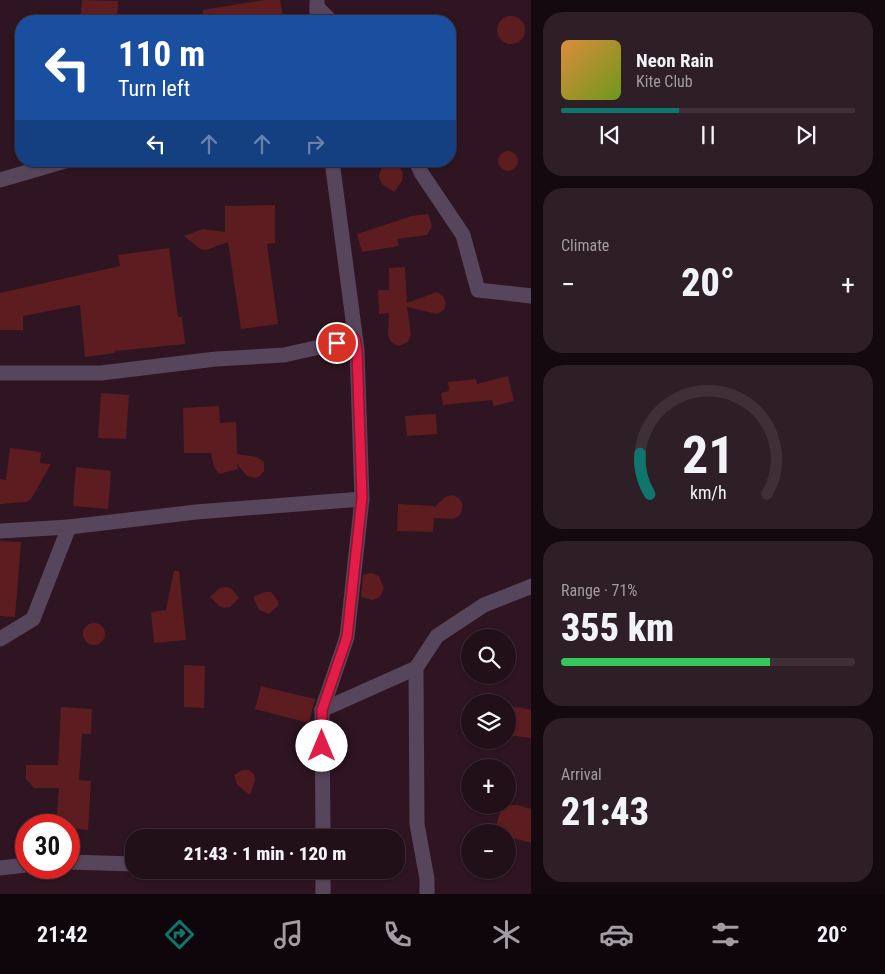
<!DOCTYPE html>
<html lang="en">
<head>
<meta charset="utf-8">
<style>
	:root { --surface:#221019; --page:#2e1e26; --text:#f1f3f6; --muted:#a29da2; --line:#3f3038; --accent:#0f766e }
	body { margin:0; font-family:"Roboto Condensed",sans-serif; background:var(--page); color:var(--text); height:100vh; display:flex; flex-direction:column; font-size:19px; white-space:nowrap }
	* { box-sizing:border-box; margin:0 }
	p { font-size:16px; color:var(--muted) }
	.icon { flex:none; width:28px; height:28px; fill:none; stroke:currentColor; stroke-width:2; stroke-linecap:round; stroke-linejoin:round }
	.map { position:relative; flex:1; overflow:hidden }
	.panel { display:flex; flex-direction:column; gap:12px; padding:12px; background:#13090e; width:354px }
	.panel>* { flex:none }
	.hud { position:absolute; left:15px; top:15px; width:441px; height:152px; border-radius:20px; box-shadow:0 1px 4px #0004,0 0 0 1px var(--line); background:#1a4fa0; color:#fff; overflow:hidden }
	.tools { position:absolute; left:461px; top:629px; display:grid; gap:10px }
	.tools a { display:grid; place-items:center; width:55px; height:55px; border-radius:50%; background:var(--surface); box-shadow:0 1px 4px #0004,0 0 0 1px var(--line); font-size:25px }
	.speed { position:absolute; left:15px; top:814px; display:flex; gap:10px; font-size:25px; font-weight:700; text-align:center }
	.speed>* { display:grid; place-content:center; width:65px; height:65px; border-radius:50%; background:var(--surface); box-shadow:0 1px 4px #0004,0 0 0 1px var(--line); line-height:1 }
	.speed .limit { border:8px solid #d22; background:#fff; color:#111 }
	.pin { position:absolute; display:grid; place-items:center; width:42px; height:42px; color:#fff; margin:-21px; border:2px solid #fff; border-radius:50%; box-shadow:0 1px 5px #0007 }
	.me { position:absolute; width:55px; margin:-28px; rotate:0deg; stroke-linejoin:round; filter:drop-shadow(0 0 4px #0008) }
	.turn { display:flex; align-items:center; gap:18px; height:105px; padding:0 20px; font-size:22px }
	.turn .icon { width:65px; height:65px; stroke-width:2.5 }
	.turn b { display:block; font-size:35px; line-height:42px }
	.lanes { display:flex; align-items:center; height:48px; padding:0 20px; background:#0003; justify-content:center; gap:25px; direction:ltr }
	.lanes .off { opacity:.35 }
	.big { font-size:38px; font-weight:800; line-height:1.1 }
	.panel .tile { flex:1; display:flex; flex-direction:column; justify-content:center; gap:8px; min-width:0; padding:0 18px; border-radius:20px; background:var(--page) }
	.panel .dial { align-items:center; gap:0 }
	.dial svg { height:130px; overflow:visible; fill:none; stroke:var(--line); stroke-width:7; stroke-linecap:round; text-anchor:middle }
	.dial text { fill:var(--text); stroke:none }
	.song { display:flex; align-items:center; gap:15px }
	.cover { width:60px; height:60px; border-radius:8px; background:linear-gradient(135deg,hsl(30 70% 55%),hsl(80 70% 35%)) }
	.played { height:5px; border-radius:2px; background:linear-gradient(90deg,var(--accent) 40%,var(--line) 40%) }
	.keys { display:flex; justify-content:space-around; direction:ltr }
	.heat { display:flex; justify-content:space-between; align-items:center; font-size:28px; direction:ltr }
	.charge { height:8px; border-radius:4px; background:linear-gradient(90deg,#34c759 71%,var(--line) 0) }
	.trip { position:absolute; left:125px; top:829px; width:280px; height:50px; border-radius:20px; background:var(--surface); box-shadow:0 1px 4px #0004,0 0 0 1px var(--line); font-weight:800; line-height:50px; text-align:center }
	.menu { display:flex; height:80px; justify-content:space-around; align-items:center; background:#0e060a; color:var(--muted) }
	.menu .icon { width:35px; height:35px }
	.menu .on { color:var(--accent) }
	.menu b { font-size:22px; color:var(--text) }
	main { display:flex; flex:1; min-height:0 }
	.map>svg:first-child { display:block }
	.building { fill:#5d1c20 }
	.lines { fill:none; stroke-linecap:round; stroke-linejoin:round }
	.minor { stroke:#57455b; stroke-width:15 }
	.route-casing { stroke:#92132f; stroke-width:12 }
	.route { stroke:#e11d48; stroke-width:9 }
</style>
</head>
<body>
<main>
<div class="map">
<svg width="532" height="894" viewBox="0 0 532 894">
	<rect width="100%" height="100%" fill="#2e1521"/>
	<g class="building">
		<path d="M82,0L118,1L117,21H80Z"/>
		<path d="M264,0H280L284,21H203V10Z"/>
		<circle cx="511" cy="30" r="14"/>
		<circle cx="508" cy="161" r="10"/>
		<path d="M387,164L399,166L403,173L402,181L394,192L382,184L379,177L381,169Z"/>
		<path d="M275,205V243L267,244L278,324L241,329L228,242L206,250L200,249L184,236L203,229L225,232V206Z"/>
		<path d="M428,214L432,226L427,235L397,239L399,246L362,252L357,234L412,216Z"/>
		<path d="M169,248L178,317H182L185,344L115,351V353L85,357L80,305L23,316V330H0V293L120,266L118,255Z"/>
		<path d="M405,267L407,303L437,292L443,296L446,303L444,310L437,314L407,307L411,335L408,342L399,346L392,343L388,336L389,313L379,314L378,290H389V268Z"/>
		<path d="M508,376L514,401L494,406L492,400L443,405L441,393L449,391L448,382L476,379L477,384Z"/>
		<path d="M101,393L129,395L126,439L98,438Z"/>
		<path d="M219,406L220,423L236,422L237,454L257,457L264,462V471L260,476L255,478L247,476L237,464L238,469L219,474L214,467L211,453H184L183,408Z"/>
		<path d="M436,414L437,434L407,436L405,416Z"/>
		<path d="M10,448L41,452L40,463L51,464L31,499L26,502L0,504V479L6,480Z"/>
		<path d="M76,467L111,471L108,509L73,506Z"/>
		<path d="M452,495L459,498L463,505L460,515L453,519L434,518L433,532L397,531L398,504L434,506V508L445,497Z"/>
		<path d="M0,541L21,542L15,617L0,616Z"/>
		<path d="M174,571H179L186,640L154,643L151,612L166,610Z"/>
		<path d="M371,573L379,576L384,588L380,597L372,600L361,597L363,575Z"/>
		<path d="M226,587L231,588L239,598L230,607L224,608L219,606L210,597L220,588Z"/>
		<path d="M265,592H271L278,601V606L269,614L259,610L253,597Z"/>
		<circle cx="94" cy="634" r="11"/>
		<path d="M184,665L205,666L204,708L184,707Z"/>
		<path d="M261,686L315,699L309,723L255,709Z"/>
		<path d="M510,706L532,710V738L508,735Z"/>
		<path d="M61,707L92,709L91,734H82L79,780L91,781L88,830L69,828V825H56L59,788H34L26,779V765H58Z"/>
		<path d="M242,770H249L254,774L255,780L250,795L237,785L234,775Z"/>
		<path d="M502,805H517L532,809V843L508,837V832H494Z"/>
	</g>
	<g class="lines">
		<g class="minor">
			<path d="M317,7L331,21"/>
			<path d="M317,21V0"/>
			<path d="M416,161L422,174L463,235L478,290L532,296"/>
			<path d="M0,180L65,161"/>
			<path d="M0,373H101L216,359L284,355L355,339"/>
			<path d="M0,531L69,527"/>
			<path d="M0,639L33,619L69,527L196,512L362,499"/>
			<path d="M416,668L417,824L427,879V894"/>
			<path d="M322,710L416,668L437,636L484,605L532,586"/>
			<path d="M323,838L322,710L347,637L362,499L357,350L332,161"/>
			<path d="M69,862L134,864"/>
			<path d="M0,868L26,865"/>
			<path d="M323,894V870"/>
		</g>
	</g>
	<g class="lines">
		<g class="route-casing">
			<path id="route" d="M322,746V710L347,637L362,498L357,350L355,339L337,343"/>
		</g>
		<use href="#route" class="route"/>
	</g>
</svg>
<div class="tools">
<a><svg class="icon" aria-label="search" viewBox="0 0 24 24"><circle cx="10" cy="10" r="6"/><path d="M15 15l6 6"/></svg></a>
<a><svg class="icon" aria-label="layers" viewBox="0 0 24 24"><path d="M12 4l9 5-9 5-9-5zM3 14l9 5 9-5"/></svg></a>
<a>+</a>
<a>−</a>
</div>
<div class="speed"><div class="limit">30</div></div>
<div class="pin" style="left:337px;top:343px;background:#d93025"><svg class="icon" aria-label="arrive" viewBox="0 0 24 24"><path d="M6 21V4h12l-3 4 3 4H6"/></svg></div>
<svg class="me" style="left:322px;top:746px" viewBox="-20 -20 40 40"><circle r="19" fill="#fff"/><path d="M0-13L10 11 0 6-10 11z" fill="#e11d48"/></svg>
<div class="trip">21:43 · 1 min · 120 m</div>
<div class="hud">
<div class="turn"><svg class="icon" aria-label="left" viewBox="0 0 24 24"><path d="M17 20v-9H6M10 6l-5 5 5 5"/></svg><div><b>110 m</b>Turn left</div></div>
<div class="lanes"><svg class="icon" aria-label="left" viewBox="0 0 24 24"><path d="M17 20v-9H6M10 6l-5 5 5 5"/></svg><svg class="icon off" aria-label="ahead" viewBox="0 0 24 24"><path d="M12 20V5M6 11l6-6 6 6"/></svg><svg class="icon off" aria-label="ahead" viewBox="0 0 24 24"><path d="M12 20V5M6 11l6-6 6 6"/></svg><svg class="icon off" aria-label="right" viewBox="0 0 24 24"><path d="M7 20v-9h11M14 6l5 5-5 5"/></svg></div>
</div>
</div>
<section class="panel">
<div class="tile">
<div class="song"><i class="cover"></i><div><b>Neon Rain</b><p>Kite Club</p></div></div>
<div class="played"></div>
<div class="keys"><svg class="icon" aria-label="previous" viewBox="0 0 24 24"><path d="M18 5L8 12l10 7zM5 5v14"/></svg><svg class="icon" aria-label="pause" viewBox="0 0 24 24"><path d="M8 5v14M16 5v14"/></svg><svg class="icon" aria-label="next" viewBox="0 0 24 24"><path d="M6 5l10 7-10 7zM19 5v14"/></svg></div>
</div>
<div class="tile"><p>Climate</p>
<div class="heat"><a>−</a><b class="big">20°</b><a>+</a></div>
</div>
<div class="tile dial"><svg viewBox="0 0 100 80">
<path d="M14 69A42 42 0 1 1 86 69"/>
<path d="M14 69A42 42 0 0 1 8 44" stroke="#0f766e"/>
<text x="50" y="56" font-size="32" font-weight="700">21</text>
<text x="50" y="72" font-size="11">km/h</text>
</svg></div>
<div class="tile"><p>Range · 71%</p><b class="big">355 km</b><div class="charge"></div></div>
<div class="tile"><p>Arrival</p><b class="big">21:43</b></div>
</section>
</main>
<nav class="menu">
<b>21:42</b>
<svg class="icon on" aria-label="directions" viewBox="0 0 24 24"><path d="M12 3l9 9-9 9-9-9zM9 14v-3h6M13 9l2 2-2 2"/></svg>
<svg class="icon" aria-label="music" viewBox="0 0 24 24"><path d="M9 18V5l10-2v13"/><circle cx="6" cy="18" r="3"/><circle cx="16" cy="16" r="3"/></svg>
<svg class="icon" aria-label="phone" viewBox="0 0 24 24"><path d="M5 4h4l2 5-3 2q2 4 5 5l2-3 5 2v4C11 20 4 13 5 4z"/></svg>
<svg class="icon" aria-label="climate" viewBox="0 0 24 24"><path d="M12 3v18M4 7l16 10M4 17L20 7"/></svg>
<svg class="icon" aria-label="car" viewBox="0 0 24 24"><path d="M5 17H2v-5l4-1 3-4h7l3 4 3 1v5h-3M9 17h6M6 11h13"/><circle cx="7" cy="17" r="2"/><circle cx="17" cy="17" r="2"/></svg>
<svg class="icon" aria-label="filters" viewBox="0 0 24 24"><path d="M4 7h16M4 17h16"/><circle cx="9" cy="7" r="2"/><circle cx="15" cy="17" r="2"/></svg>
<b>20°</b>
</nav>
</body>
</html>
